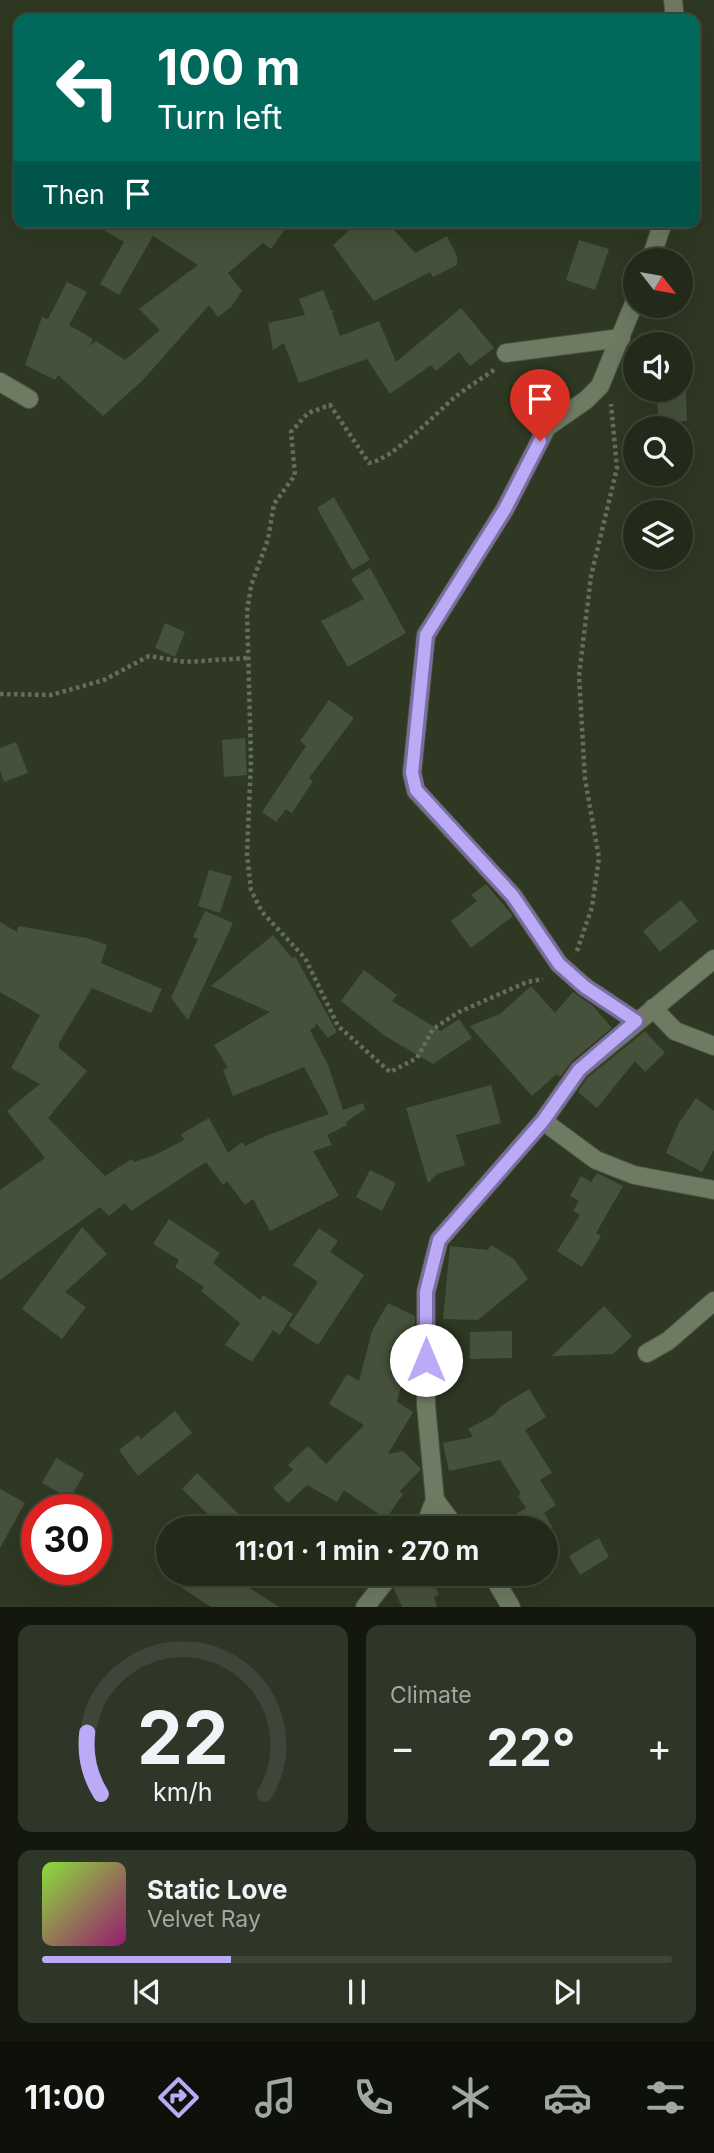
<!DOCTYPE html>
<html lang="en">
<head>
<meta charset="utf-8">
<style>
	:root { --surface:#222a1a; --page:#2e3627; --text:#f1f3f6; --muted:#a2a7a2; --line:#3f4639; --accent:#bbaaf6 }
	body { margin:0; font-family:Inter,sans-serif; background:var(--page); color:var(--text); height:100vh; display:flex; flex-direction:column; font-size:26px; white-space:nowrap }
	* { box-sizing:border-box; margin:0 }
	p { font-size:23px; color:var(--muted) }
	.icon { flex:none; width:38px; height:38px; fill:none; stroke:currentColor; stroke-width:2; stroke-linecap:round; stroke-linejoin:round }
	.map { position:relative; height:1607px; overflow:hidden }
	.details { display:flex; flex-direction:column; gap:18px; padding:18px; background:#13170e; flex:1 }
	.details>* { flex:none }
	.banner { position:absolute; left:14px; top:14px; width:686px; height:214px; border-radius:14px; box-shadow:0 7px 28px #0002,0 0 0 2px var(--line); background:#00695c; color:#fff; overflow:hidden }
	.needle { width:46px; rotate:121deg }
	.tools { position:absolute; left:623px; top:248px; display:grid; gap:14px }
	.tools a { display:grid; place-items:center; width:70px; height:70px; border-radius:50%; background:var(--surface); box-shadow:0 7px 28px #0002,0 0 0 2px var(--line); font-size:35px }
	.speed { position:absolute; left:21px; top:1494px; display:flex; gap:14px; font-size:35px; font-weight:700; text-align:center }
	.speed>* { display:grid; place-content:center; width:91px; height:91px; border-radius:50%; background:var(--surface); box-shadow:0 7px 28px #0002,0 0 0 2px var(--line); line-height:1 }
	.speed .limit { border:10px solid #d22; background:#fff; color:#111 }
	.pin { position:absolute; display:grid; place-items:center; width:60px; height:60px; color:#fff; margin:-72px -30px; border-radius:50% 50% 50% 0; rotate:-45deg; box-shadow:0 0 7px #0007 }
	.pin .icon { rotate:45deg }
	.me { position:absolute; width:77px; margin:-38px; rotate:0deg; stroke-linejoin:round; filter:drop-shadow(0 0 5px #0008) }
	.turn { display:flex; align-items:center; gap:24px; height:147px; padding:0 28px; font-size:32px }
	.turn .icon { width:91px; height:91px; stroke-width:2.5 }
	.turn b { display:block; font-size:49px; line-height:60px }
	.then { display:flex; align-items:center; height:66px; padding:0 28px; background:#0003; gap:14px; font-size:26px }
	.big { font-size:52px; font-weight:700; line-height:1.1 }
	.details .widget { flex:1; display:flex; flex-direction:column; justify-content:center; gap:10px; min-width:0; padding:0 24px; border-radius:14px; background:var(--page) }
	.details .dial { align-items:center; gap:0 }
	.dial svg { height:182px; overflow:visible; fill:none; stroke:var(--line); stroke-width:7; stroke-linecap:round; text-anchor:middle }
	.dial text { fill:var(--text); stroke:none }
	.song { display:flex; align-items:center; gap:21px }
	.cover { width:84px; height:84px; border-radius:10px; background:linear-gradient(135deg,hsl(90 70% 55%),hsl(320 70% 35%)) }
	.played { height:7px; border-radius:4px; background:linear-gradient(90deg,var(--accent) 30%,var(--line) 30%) }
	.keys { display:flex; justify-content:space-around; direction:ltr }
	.heat { display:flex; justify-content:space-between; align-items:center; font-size:38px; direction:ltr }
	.details .tiles { flex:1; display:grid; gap:18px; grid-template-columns:1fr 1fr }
	.widget:last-child { grid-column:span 2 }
	.trip { position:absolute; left:156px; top:1516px; width:402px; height:70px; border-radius:35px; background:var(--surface); box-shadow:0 7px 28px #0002,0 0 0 2px var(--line); font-weight:700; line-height:70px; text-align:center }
	.menu { display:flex; height:112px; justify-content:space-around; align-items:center; background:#0e110a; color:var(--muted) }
	.menu .icon { width:49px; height:49px }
	.menu .selected { color:var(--accent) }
	.menu b { font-size:32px; color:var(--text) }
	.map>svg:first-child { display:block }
	.building { fill:#46513b }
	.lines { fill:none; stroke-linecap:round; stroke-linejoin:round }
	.minor-casing { stroke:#4a5240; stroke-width:20 }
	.path { stroke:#646e5a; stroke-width:4.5; stroke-dasharray:3.5 3.5; stroke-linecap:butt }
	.minor { stroke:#6e7a62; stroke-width:18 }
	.route-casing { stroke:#7a6ea0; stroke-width:18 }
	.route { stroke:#bbaaf6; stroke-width:12 }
</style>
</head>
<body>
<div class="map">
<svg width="714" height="1607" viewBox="0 0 714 1607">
	<rect width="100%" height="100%" fill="#2e3822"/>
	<g class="building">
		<path d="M90,222H290L271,249L263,243L228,273L242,291L231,307L218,317L209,305L143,380L103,416L58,375L55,380L25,365L42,317L48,319L67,282L87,292L69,325L93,339L89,346L96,341L125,360L160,330L139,309L198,265L153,236L119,295L100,284L124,242Z"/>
		<path d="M358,222H387L415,253L447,236L457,256V265L433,277L430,272L374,301L333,245Z"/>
		<path d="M579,240L609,249L595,290L566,280Z"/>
		<path d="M323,290L331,310L334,311L332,313L340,336L379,321L396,362L461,308L494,348L470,366L459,352L436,371L431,365L390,394L367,359L299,383L284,343L273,350L268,323L305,315L299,299Z"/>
		<path d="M657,390H686L687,421L658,423Z"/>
		<path d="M334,497L370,560L352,570L317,508Z"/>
		<path d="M370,568L406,633L348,667L321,621L364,599L351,579Z"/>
		<path d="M165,623L185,632L175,657L155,648Z"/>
		<path d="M329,700L354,718L309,778L313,781L292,813L286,809L276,822L262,812L306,746L300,741Z"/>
		<path d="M245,738L247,775L224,777L222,740Z"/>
		<path d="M16,742L28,773L4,782L0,770V748Z"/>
		<path d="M209,870L232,876L220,913L198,906Z"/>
		<path d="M486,884L513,916L471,948L451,921L477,901L471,895Z"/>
		<path d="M681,900L698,921L660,952L643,931Z"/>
		<path d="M205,911L233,923L188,1020L171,998L198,939L193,937Z"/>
		<path d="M0,922L17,932L18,926L87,938L107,945L101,963L162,989L151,1013L92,988L59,1043V1048L87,1071L48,1118L105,1176L132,1159L134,1162L155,1155L184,1140L181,1134L209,1118L228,1153L242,1142L245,1146L268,1135L329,1114L304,1067L233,1096L223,1070L228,1068L214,1045L270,1012L211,986L273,935L292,958L295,956L337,1032L328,1038L315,1022L316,1026L310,1030L328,1065L343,1110L363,1103L365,1109L346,1122L347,1125L327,1135L332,1145L313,1151L339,1196L270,1231L253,1199L245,1205L227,1181L223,1185L206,1162L131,1211L125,1203L109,1216L100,1207L0,1280V1190L45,1158L7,1111L40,1084L11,1068L40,1015L0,992Z"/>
		<path d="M364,970L397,995L392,1001L441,1031L459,1019L472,1038L433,1064L385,1036L341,1001Z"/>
		<path d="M531,986L555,1013L573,992L593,1006L612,1028L572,1061L560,1077L557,1074L532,1096L470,1026L500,1014Z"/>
		<path d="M645,1031L665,1053L645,1072L635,1061L597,1108L578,1092L587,1078Z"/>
		<path d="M491,1085L501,1123L456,1135L465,1165L437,1174L428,1183L406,1108Z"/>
		<path d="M696,1098L714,1111V1150L702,1172L666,1153L679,1123Z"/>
		<path d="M370,1170L396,1183L382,1211L356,1197Z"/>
		<path d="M597,1173L623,1186L596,1233L601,1236L582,1267L557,1251L580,1215L573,1211L579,1201L570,1196L581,1176L591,1182Z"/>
		<path d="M169,1219L220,1253L213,1263L260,1300L263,1295L293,1314L280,1335L273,1330L252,1362L225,1345L240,1323L201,1291L204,1287L175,1267L179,1260L153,1244Z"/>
		<path d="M82,1227L107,1254L65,1292L86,1307L62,1339L22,1309Z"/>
		<path d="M319,1228L338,1241L330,1252L364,1275L318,1345L289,1326L318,1282L293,1265Z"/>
		<path d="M491,1245L514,1259L528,1279L478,1320L443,1319L450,1246L488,1250Z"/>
		<path d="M388,1303L415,1316V1328L400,1356L408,1358L397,1402L413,1412L388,1454L403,1451L421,1469L399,1492L403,1494L386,1519L344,1490L337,1502L307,1485L288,1503L273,1488L293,1470L288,1465L308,1446L326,1464L364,1425L329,1404L347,1374L359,1381L372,1331Z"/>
		<path d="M604,1306L632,1336L613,1354L552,1356Z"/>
		<path d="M512,1331V1358L470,1359V1332Z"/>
		<path d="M529,1389L546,1417L525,1430L552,1473L540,1480L556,1505L544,1513L553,1528H492L526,1508L518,1496L521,1494L500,1460L449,1471L443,1443L473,1437L468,1429L494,1415L501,1406Z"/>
		<path d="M175,1411L192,1433L138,1476L119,1450L138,1435L141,1439Z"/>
		<path d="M56,1458L84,1474L70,1499L42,1483Z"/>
		<path d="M197,1473L253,1528H222L182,1489Z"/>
		<path d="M0,1489L25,1503L0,1548Z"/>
		<path d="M599,1538L609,1557L580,1575L569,1556Z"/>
		<path d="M192,1573H227L279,1607H211L182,1588Z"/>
		<path d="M403,1573H458L436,1588L439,1595L434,1597L437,1607H402L394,1589Z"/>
	</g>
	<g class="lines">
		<g class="minor-casing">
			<g id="minor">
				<path d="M673,0L675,19"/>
				<path d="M650,261L663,222"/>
				<path d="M635,301L600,386L586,400L547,427L505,509L426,635L412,773L416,791L513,896L559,964L585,987L636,1021"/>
				<path d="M506,353L621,338"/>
				<path d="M0,382L29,399"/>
				<path d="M653,1008L675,1031L714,1046"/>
				<path d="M543,1121L596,1160L634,1175L714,1190"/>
				<path d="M647,1353L668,1341L714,1301"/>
				<path d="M435,1500L456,1528"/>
				<path d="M424,1528L435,1500L426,1405V1292L439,1240L543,1121L579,1070L714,959"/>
				<path d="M491,1573L511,1607"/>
				<path d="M365,1607L392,1573"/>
			</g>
		</g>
		<g class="path">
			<path d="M494,370C481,379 466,388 454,398C434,415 393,459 369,463L330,405L308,413L291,432L295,475L274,504L268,539L251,586L247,612L251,761L247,854L251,890L262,912L305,958L338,1026L390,1072L417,1058L433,1029L459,1012L527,982L543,979"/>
			<path d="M0,694L51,695L104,680L149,656L185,662L247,658"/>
			<path d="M577,951L592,907L599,858L585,779L579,676L591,576L617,468L611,404"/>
		</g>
		<use href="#minor" class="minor"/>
	</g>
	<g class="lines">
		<g class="route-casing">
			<path id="route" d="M426,1360V1292L439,1240L543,1121L579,1070L636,1021L585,987L559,964L513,896L416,790L412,773L426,635L505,509L540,441"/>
		</g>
		<use href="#route" class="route"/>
	</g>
</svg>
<div class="tools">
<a><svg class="needle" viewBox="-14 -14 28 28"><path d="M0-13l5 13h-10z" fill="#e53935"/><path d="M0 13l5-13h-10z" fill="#a2a7a2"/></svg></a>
<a><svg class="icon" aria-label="sound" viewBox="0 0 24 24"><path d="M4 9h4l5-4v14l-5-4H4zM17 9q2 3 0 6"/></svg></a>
<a><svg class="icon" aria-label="search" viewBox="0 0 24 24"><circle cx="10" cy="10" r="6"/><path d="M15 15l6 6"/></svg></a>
<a><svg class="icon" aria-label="layers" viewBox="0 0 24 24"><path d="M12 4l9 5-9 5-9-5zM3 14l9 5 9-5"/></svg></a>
</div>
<div class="speed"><div class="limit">30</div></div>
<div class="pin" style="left:540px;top:441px;background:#d93025"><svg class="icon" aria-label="arrive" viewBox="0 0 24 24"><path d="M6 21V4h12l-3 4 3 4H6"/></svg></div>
<svg class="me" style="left:426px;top:1360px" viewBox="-20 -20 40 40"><circle r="19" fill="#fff"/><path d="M0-13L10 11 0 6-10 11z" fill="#bbaaf6"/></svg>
<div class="trip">11:01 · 1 min · 270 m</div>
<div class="banner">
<div class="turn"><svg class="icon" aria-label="left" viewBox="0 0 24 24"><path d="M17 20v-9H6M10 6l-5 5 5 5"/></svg><div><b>100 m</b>Turn left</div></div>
<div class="then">Then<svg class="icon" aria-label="arrive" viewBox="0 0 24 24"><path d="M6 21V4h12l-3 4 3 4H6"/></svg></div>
</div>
</div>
<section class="details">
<div class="tiles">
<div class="widget dial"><svg viewBox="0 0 100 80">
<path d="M14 69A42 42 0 1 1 86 69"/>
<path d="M14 69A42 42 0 0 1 8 42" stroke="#bbaaf6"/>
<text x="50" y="56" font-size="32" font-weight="700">22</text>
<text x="50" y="72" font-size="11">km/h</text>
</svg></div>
<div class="widget"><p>Climate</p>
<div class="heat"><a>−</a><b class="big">22°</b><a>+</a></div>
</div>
<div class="widget">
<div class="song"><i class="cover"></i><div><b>Static Love</b><p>Velvet Ray</p></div></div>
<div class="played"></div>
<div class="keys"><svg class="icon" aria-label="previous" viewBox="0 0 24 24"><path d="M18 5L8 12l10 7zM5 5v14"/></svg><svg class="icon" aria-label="pause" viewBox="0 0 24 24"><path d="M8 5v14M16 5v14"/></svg><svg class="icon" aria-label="next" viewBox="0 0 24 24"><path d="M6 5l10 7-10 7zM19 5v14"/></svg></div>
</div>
</div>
</section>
<nav class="menu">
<b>11:00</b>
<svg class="icon selected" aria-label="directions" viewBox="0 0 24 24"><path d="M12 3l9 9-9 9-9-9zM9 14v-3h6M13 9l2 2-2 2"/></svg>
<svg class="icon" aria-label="music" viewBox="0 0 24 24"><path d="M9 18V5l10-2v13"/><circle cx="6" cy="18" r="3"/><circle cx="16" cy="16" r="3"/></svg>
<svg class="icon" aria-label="phone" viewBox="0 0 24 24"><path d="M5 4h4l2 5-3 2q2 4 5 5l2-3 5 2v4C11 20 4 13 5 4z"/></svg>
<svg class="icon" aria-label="climate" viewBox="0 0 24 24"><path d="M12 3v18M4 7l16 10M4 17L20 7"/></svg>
<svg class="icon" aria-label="car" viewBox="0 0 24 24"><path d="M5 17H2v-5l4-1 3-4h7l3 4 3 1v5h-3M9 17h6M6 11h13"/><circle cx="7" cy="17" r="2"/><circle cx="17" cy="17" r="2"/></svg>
<svg class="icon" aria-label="filters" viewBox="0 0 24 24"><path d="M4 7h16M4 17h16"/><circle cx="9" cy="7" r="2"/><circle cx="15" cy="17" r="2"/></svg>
</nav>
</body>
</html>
